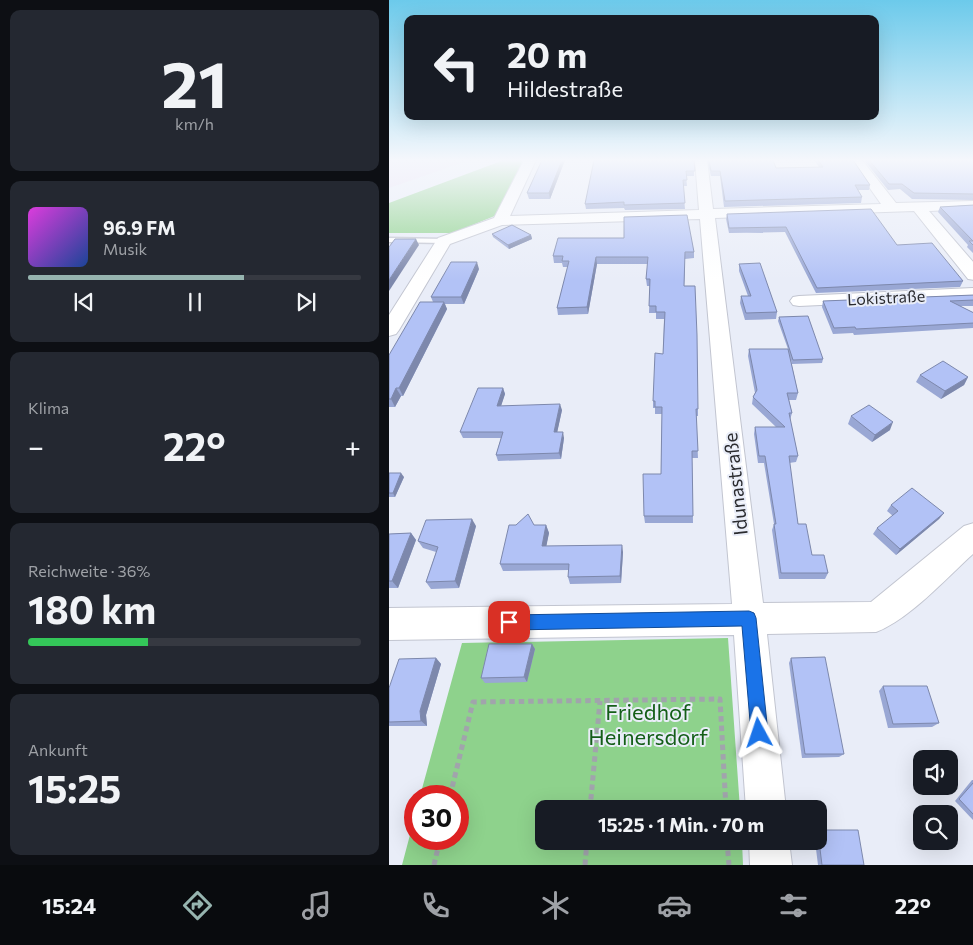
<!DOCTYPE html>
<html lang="de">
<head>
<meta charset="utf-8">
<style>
	:root { --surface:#171b24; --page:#242831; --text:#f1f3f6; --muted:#9ea1a6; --line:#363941; --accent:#96b4af }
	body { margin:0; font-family:Commissioner,sans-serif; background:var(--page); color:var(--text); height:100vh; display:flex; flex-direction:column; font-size:19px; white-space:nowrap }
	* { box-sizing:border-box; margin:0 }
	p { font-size:16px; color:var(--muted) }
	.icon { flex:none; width:28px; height:28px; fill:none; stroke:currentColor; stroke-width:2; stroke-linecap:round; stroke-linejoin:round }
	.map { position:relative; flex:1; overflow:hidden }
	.side { display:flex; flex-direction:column; gap:10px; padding:10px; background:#0d0f14; width:389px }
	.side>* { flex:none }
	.banner { position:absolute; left:15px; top:15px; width:475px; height:105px; border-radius:10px; box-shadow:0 5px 20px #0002; background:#171b24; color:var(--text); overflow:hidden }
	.controls { position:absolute; left:524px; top:750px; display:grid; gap:10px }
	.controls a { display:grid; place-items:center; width:45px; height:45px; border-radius:10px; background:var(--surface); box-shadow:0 5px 20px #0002; font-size:25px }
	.speed { position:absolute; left:15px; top:785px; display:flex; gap:10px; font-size:25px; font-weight:700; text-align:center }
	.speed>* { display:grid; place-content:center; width:65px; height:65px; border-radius:50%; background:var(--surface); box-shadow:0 5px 20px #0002; line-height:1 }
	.speed .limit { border:8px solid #d22; background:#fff; color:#111 }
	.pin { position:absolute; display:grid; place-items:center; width:42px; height:42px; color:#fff; margin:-21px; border-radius:10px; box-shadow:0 2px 8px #0006 }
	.me { position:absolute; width:55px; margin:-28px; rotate:355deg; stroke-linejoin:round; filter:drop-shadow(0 0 4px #0008) }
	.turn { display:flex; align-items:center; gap:18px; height:105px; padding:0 20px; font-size:22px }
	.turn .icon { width:65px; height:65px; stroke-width:2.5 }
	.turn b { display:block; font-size:35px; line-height:42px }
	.big { font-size:38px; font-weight:700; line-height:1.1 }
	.side .widget { flex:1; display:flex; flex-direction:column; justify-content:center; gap:8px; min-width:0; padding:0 18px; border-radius:10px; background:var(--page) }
	.side .dial { align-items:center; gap:0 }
	.dial b { font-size:65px; line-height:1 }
	.song { display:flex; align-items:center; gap:15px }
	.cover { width:60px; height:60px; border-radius:8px; background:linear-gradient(135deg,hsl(300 70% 55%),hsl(220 70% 35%)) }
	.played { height:5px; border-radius:2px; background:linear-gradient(90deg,var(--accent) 65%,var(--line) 65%) }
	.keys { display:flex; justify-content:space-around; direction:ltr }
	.heat { display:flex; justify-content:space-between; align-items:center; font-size:28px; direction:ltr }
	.charge { height:8px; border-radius:4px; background:linear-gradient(90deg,#34c759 36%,var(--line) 0) }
	.trip { position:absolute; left:146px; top:800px; width:292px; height:50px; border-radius:10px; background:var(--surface); box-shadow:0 5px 20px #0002; font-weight:700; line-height:50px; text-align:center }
	.tab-bar { display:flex; height:80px; justify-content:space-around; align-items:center; background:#090b0e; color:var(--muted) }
	.tab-bar .icon { width:35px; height:35px }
	.tab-bar .active { color:var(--accent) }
	.tab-bar b { font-size:22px; color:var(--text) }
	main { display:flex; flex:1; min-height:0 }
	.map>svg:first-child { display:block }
	.industrial { fill:#e9def3 }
	.green { fill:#8ed28c }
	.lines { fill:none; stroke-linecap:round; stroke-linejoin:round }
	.lane-casing { stroke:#c2c5d0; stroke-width:3 }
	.street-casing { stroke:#c2c5d0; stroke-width:2 }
	.path { stroke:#a1a4ac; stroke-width:5; stroke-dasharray:5.5 4; stroke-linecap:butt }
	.lane { fill:#fff; fill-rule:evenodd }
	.street { fill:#fff; fill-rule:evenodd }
	.wall { fill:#99a7d4 }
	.shaded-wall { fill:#7d88ac }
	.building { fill:#b2c2f6; stroke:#7d88ac }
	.route { fill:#1a73e8; stroke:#114b97 }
	.labels { text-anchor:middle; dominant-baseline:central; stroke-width:4; stroke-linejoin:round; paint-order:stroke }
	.far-street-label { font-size:16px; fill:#2a2b2f; stroke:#e9edf8 }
	.street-label { font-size:19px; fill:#2a2b2f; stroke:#e9edf8 }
	.near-park-label { font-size:22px; fill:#145e18; stroke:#e9edf8 }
</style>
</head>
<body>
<main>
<section class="side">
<div class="widget dial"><b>21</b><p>km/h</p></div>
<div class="widget">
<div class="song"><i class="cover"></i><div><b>96.9 FM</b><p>Musik</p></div></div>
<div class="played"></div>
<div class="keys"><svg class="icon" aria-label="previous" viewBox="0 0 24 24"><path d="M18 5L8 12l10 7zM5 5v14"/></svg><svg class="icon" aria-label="pause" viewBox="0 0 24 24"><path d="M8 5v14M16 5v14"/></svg><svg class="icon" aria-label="next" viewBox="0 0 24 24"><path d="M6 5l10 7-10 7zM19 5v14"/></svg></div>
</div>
<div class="widget"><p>Klima</p>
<div class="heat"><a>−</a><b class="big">22°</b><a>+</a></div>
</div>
<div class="widget"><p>Reichweite · 36%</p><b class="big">180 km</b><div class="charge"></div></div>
<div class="widget"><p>Ankunft</p><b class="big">15:25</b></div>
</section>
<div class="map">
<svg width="585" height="865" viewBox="0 0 585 865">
	<rect width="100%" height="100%" fill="#e9edf8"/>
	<path class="industrial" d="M0,160H81L0,188Z"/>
	<g class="green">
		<path d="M115,160H136L108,215L64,233H0V203Z"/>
		<path d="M339,638L351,809H155V841H353L354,865H13L26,816V839H69V796H31L73,643Z"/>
	</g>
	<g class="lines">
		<g class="lane-casing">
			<path id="lane" d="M0,238L55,239L59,241L55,243L0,242Z"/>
		</g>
		<g class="street-casing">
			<g id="street">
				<path d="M135,160H147L121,216L310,210L306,160H318L324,209L492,204L461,160H473L507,203L585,201V209L540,211L585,263V280L579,279L525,211L326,218L374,603L482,602L575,526L585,523V553C557,578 521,619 487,632L378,634L397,809H357L345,635L0,640V608L343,604L311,219L113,225L61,244L10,330L7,334L0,336V315L49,238L105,218Z"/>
				<path d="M585,288V298L410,306L404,305L401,301L404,297L410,296Z"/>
				<path d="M360,841H400L403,865H361Z"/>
			</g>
		</g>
		<g class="path">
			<path d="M61,796L84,702L331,699L337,809"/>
			<path d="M201,809L211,701"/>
			<path d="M338,841L340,865"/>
			<path d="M45,865L51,839"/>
			<path d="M196,865L198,841"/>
		</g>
		<use href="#lane" class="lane"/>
		<use href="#street" class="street"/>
	</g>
	<g class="wall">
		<path d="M153,160H176L161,199H140L138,193Z"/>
		<path d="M305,160V176H297L298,186H294L296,209L236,210L235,208L197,209L196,204Z"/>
		<path d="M318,160H384L387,168L430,167L425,160H464L481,185L480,190H469L473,197L472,203L335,207L331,176H322Z"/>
		<path d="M475,160H585V200L523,199L511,189L499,190Z"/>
		<path d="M585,205V254L578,247L579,245L549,212L551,207Z"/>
		<path d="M338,214L508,245L574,281L571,287L427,293L396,232L340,233L337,219Z"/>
		<path d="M103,234L142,235L143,239L120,249L104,237Z"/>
		<path d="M305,252V258L296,259L295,286L309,409V416H307L309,458H303L304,523H256L255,516L272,474L273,414H266V408H264V401L274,354L275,319H267V313H260L261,286H258L257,279L259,264H208L199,314L169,315L168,308L179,267H174L173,263H165L164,256Z"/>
		<path d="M350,264L388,312L387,319L356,320L351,303L352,296H359L350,271Z"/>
		<path d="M90,269L75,304H56L58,309L14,396H12L6,407H0V355L44,302L42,297Z"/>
		<path d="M585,295V306H571L585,313V328L465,335L464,333L444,334L433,307L434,301Z"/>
		<path d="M390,317L434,359L433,363L403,364L400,352L409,393L407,400H400L403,413L401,420L409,456L407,462L400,463L409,524L423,555L439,573L436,579H390L383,530L385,524L375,463H369L365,434L366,427H387L363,404L364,397L366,393L359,356L360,349H399L389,321Z"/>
		<path d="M531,375L579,377L575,385L552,399L527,382Z"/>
		<path d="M114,388L116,394L112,406L173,410L168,432L175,438L172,459L109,461L107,455L112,438H74L71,432Z"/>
		<path d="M462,416L501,430L483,442L459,424Z"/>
		<path d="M0,473L15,477L6,497H0Z"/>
		<path d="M502,505L555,513L550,519L507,555L484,534L488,528L504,516L498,511Z"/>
		<path d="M145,525H157L160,533L157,546L234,552L232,583L181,584L179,577L180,570L114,571L111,564Z"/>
		<path d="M87,526L70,588L42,589L37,582L47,552L34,548L29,541Z"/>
		<path d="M22,533L27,540L9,588H0V534Z"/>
		<path d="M143,644L146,649L138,682L96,683L92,678Z"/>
		<path d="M47,658L52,664L37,715L38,726H0V688Z"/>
		<path d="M402,658L455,754L450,757L413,758L400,663Z"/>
		<path d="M494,686L550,723L543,727L499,728L490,691Z"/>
		<path d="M583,780H585V821L566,801Z"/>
		<path d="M426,841H430L475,865H429Z"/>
	</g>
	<g class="shaded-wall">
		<path d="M173,160H176L161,199L160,193Z"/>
		<path d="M142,235L143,239L120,249L119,245Z"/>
		<path d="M27,239L30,245L0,291V280Z"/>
		<path d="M207,257L208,264L199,314L198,307Z"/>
		<path d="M88,262L90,269L75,304L72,297Z"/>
		<path d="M55,302L58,309L14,396L10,388Z"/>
		<path d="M579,377L575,385L552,399L556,391Z"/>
		<path d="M7,388L12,396L6,407L2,399Z"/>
		<path d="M114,388L116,394L110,412L108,406Z"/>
		<path d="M171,404L173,410L167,438L165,432Z"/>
		<path d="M504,422L501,430L483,442L486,435Z"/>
		<path d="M174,432L175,438L172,459L170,453Z"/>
		<path d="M12,473L15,477L6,497L4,493Z"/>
		<path d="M555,513L550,519L507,555L511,549Z"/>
		<path d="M83,519L87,526L70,588L66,581Z"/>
		<path d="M157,525L160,533L156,553L153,546Z"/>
		<path d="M22,533L27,540L9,588L3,581Z"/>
		<path d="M233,545L234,552L232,583L231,576Z"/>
		<path d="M143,644L146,649L138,682L135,677Z"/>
		<path d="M47,658L52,664L37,715L38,726L32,721L31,711Z"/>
	</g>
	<g class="building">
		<path d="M153,160H173L160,193H138Z"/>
		<path d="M205,160H305L306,171H297L298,180H294L296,203L235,205V202L196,204Z"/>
		<path d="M320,160H384L387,168L434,167L429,160H464L481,185H466L473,197L336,201L331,171H322Z"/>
		<path d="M480,160H585V194L525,193L513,184H500Z"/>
		<path d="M585,205V246L580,241H584L551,207Z"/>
		<path d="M482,209L508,245L543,243L574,281L428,288L397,227L340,228L338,214Z"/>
		<path d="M298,215L305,252H296L295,286H306L308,335L309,409H307L309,451H303L304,516H255L254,474H272L273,407H266V401H264L266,353L274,354L276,312H267V306H260L261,279H257L259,257H207L198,307L168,308L180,261H173L174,256H164L169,238H235V217Z"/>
		<path d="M123,225L142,235L119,245L103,234Z"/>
		<path d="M6,239H27L0,280V247Z"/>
		<path d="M62,262H88L72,297H42Z"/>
		<path d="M371,263L388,312L357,313L352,296H362L350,264Z"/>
		<path d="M585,295V300L561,301L585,313V323L467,329L466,327L445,328L434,301Z"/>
		<path d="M31,302H55L10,388H7L2,399H0V355Z"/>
		<path d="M419,316L434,359L404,360L390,317Z"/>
		<path d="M360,349H399L409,393H398L403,413H400L409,456H400L409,524H417L423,555H435L439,573H392L385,524H387L376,456H370L366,427H396L364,397L368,390Z"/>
		<path d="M554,361L579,377L556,391L531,375Z"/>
		<path d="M89,388H114L108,406L171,404L165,432H174L170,453L107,455L114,432H71Z"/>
		<path d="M480,405L504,422L486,435L462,416Z"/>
		<path d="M0,473H12L4,493H0Z"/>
		<path d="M523,488L555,513L511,549L488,528L509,511L502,505Z"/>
		<path d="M139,514L145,525H157L153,546L233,545L231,576L179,577L180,564H111L120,525H127Z"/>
		<path d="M83,519L66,581L37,582L49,547L29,541L37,520Z"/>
		<path d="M22,533L3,581H0V534Z"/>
		<path d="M100,644H143L135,677L92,678Z"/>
		<path d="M436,657L455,754H416L402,658Z"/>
		<path d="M47,658L31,711L32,721L0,722V688L10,659Z"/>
		<path d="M494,686H538L550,723L504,724Z"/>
		<path d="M585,782V815L570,799Z"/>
		<path d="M430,830H469L475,865H433L430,841Z"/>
	</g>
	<linearGradient id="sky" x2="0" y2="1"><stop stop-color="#6ccaeb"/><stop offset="0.57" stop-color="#f5f7fc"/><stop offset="1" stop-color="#f5f7fc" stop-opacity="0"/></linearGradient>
	<rect width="585" height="281" fill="url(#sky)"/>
	<path class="route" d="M360,611L365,613L367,618L379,733L377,739L370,741L364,739L362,733L353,626L120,630L115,628L112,622L115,617L120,615Z"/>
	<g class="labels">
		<g class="far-street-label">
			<text transform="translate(497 297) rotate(-3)">Lokistraße</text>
		</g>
		<g class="street-label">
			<text transform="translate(346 484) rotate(-96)">Idunastraße</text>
		</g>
		<g class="near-park-label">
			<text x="259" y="711">Friedhof<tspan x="259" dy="25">Heinersdorf</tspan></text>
		</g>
	</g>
</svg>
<div class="controls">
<a><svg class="icon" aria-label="sound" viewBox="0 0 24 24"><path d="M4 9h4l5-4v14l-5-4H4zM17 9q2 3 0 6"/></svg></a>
<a><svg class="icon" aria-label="search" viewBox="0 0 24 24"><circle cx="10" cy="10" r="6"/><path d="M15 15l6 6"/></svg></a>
</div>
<div class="speed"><div class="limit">30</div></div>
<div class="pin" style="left:120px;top:622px;background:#d93025"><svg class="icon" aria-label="arrive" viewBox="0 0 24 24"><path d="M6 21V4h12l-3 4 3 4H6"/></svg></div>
<svg class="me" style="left:370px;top:733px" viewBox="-20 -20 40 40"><path d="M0-17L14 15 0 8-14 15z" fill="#1a73e8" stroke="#fff" stroke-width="4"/></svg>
<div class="trip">15:25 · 1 Min. · 70 m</div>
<div class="banner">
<div class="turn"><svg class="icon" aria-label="left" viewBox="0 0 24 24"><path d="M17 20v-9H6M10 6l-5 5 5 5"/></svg><div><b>20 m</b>Hildestraße</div></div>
</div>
</div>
</main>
<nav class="tab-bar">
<b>15:24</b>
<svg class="icon active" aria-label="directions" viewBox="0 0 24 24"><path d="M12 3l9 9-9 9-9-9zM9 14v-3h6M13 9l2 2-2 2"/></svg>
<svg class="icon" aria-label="music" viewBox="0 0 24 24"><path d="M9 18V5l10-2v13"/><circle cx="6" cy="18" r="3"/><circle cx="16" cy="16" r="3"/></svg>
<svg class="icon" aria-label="phone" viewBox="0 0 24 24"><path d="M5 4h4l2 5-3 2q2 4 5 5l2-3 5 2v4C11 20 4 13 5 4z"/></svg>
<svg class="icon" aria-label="climate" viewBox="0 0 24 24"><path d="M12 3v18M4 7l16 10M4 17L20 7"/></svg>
<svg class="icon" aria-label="car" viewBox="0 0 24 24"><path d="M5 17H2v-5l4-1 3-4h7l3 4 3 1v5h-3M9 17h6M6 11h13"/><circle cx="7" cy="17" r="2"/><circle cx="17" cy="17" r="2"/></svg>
<svg class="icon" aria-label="filters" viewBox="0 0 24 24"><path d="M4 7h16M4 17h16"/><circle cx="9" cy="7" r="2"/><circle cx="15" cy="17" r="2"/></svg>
<b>22°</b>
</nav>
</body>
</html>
